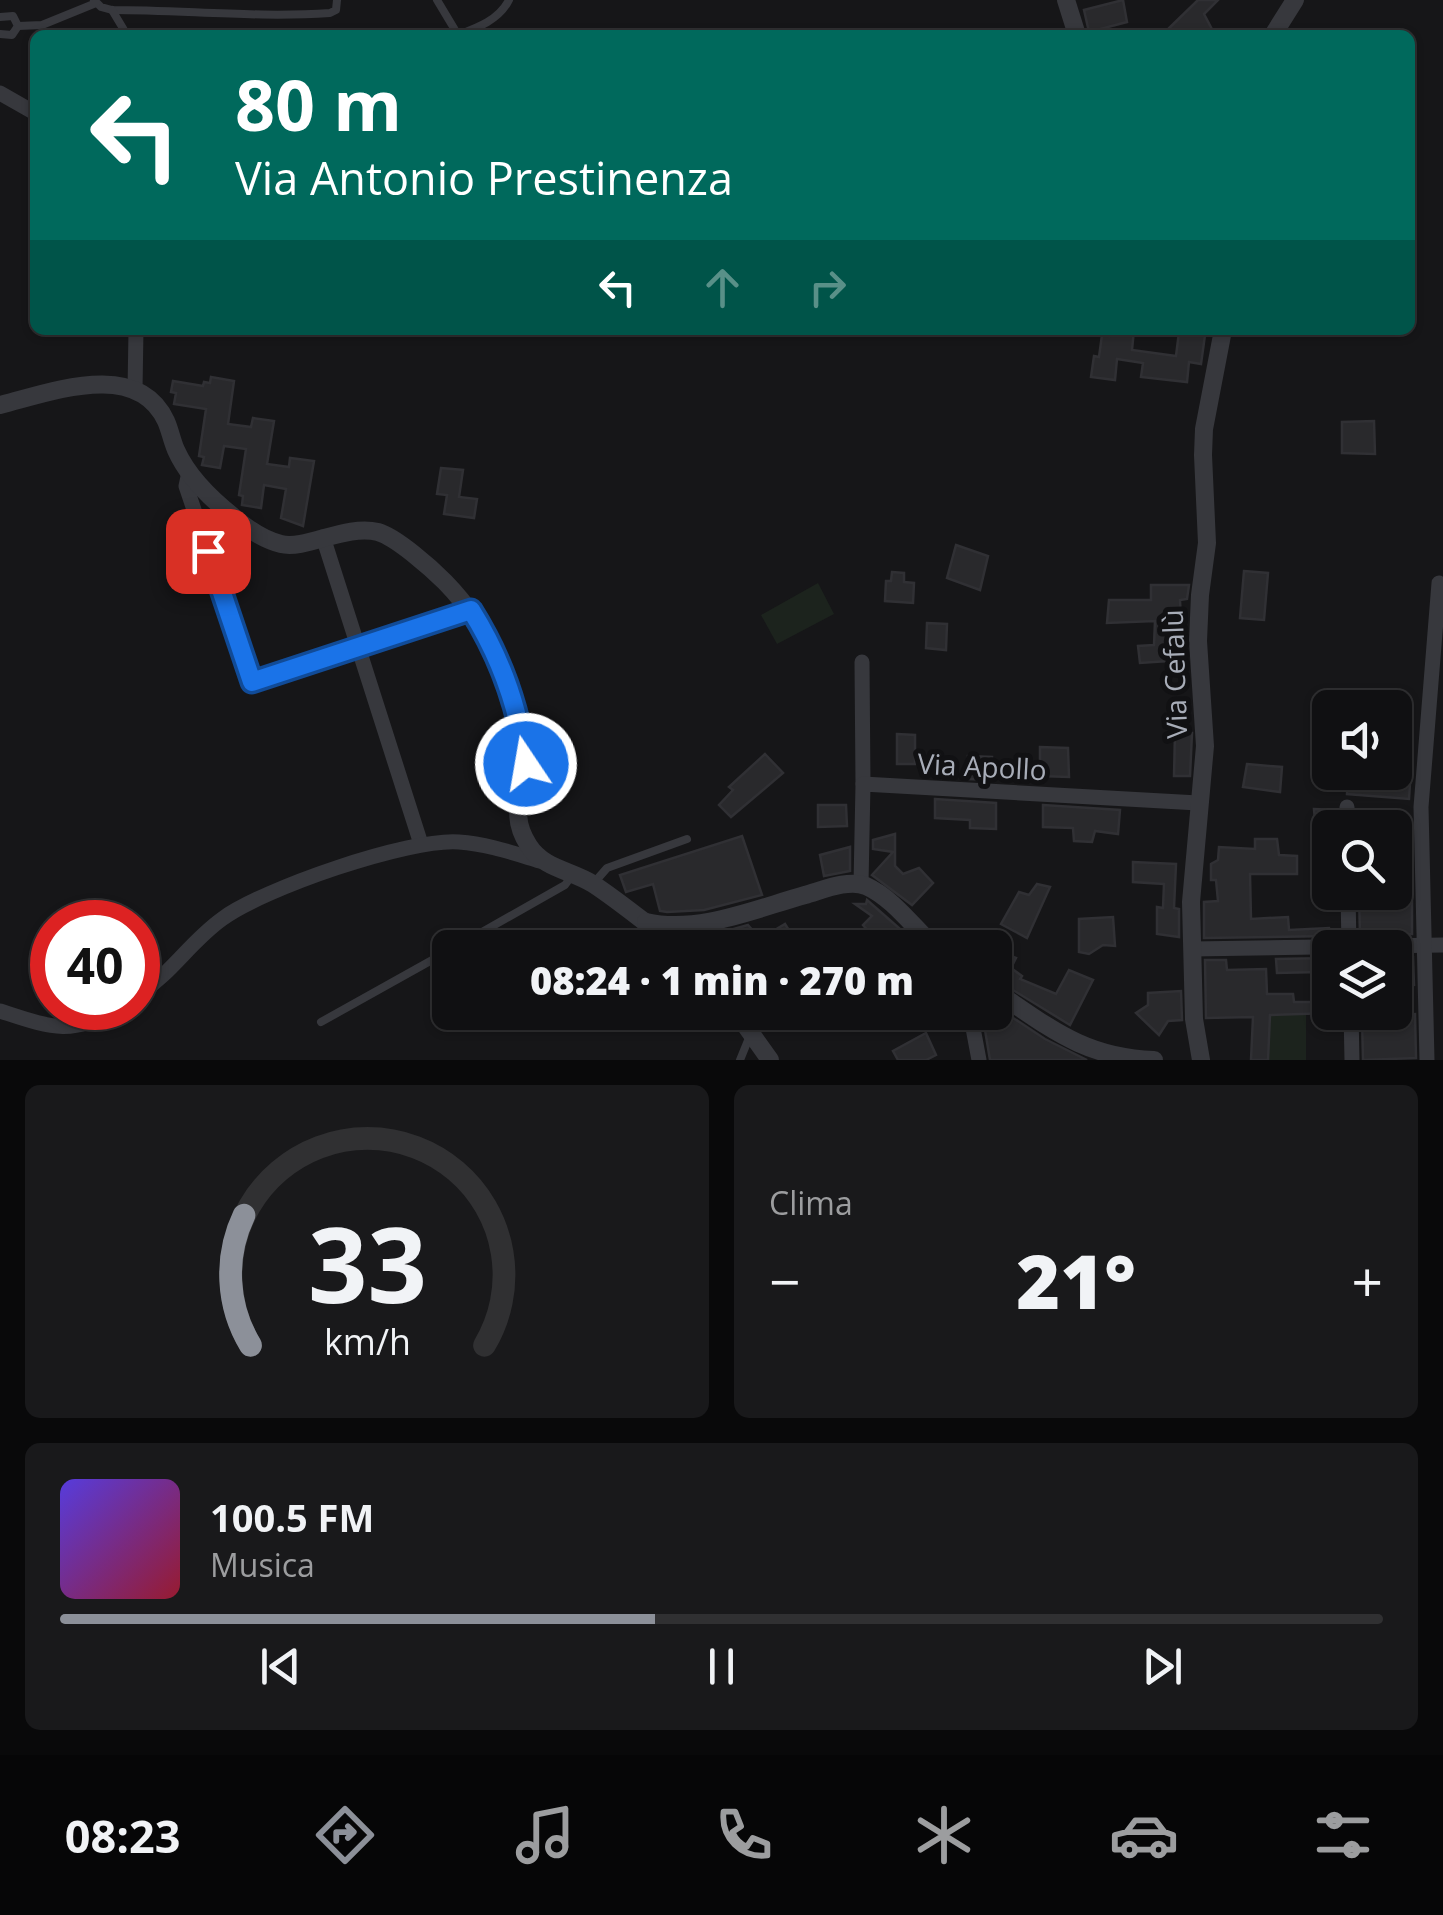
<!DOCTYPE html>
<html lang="it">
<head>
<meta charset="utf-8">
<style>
	:root { --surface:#101012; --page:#19191b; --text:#f1f3f6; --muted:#9c9d9f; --line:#303032; --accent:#8c9099 }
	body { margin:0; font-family:"Open Sans",sans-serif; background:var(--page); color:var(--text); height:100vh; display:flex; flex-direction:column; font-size:38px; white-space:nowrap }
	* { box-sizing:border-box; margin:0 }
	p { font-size:32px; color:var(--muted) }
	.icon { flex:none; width:55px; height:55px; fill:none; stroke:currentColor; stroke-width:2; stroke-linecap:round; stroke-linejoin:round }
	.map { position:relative; height:1060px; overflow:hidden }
	.details { display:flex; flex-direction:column; gap:25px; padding:25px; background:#09090a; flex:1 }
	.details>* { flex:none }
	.hud { position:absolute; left:30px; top:30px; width:1385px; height:305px; border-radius:15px; box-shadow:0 2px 8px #0004,0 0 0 2px var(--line); background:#00695c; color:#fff; overflow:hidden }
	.buttons { position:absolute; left:1312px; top:690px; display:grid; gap:20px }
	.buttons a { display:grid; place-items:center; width:100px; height:100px; border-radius:15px; background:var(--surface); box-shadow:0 2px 8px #0004,0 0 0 2px var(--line); font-size:50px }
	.speed { position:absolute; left:30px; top:900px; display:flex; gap:20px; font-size:50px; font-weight:700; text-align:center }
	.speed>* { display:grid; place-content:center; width:130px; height:130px; border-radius:50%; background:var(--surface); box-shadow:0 2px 8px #0004,0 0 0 2px var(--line); line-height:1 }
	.speed .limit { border:15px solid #d22; background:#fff; color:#111 }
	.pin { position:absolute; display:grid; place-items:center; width:85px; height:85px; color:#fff; margin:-42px; border-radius:20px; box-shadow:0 5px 15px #0006 }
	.me { position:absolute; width:110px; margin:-55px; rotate:348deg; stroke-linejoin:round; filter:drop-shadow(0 0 8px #0008) }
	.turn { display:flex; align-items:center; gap:35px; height:210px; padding:0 40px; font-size:45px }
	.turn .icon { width:130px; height:130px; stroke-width:2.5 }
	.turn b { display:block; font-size:70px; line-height:85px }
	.lanes { display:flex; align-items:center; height:95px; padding:0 40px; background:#0003; justify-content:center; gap:50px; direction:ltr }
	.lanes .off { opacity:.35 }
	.big { font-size:75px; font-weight:800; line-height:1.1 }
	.details .card { flex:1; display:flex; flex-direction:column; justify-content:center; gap:15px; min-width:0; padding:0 35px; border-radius:15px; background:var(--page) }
	.details .dial { align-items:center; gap:0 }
	.dial svg { height:260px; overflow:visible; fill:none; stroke:var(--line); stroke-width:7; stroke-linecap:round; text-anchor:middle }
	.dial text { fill:var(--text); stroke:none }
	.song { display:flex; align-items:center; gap:30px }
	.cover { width:120px; height:120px; border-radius:15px; background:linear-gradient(135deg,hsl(250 70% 55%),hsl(350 70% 35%)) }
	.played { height:10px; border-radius:5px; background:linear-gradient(90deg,var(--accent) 45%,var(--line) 45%) }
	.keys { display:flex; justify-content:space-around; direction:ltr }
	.heat { display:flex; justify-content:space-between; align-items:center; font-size:55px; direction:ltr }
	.details .tiles { flex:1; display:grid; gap:25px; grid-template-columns:1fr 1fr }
	.card:last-child { grid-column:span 2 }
	.trip { position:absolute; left:432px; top:930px; width:580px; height:100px; border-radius:15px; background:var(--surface); box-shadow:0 2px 8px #0004,0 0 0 2px var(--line); font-weight:800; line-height:100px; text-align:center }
	.tab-bar { display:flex; height:160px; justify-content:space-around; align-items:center; background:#060607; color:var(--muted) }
	.tab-bar .icon { width:70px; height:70px }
	.tab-bar .active { color:var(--accent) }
	.tab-bar b { font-size:45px; color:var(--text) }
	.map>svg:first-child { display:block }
	.green { fill:#1c231d }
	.building { fill:#29292c; stroke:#303034; stroke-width:2.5 }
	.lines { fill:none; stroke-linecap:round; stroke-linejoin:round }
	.service { stroke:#37383d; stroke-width:8 }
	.minor { stroke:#37383d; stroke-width:15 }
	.tertiary { stroke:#37383d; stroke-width:18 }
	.route-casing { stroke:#114b97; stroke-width:25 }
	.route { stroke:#1a73e8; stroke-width:18 }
	.labels { text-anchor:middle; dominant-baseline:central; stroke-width:10; stroke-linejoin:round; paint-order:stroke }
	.street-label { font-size:28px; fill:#a8adb8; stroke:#111113 }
</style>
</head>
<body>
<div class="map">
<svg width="1443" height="1060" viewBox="0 0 1443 1060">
	<rect width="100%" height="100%" fill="#161618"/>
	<g class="green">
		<path d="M818,583L834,614L777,644L761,615Z"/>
		<path d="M1306,1014V1060H1268L1270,1015Z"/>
	</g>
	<g class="building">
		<path d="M1123,0L1127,22L1089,32L1084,10Z"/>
		<path d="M1198,0H1218L1204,14L1214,33L1162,35Z"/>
		<path d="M1110,330H1134L1132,350L1176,356L1179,332L1205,335L1201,364L1189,362L1187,382L1141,377L1143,363L1117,359L1115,380L1091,377L1094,356L1099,357L1102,335L1109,336Z"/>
		<path d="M211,377L234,381L228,424L251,427L253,418L274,421L267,464L289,467L290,458L314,461L303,526L281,518L286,489L264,485L261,508L242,505L243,496L239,495L246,449L224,446L220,468L202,465L204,457L199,456L206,409L174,404L176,393L171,392L173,381L203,386L204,382L210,383Z"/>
		<path d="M1374,421L1375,454L1342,453V422Z"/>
		<path d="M441,468L463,470L459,497L477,499L474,518L444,514L447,495L437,494Z"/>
		<path d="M956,545L988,556L980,590L947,578Z"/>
		<path d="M1244,571L1268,573L1264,620L1240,618Z"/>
		<path d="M892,572L904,573V582L914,583L913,603L885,601L886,581H891Z"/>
		<path d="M1151,585H1189L1187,599L1180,600L1183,660L1140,663L1138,646L1154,645L1155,621L1107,623L1109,600H1151Z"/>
		<path d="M927,623L947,624L946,650L926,648Z"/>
		<path d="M1175,733H1192L1190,776H1174Z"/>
		<path d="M897,734L915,735V764H897Z"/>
		<path d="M1040,747L1068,748L1069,777L1040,776Z"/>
		<path d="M765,754L783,773L731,817L719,805L733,790L729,787Z"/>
		<path d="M968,756L992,757V780L968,779Z"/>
		<path d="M1247,764L1282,767L1280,792L1243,787Z"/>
		<path d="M1395,767L1411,768L1409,799L1347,794L1348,772H1395Z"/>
		<path d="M935,799L996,803V829L970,828V820L935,818Z"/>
		<path d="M818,805H846L847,826L818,827Z"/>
		<path d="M1043,805L1120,810L1118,834L1095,831L1092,842L1074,841L1073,828L1043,827Z"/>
		<path d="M1314,809L1334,810L1333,828H1330V867H1319Z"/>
		<path d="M895,834V866L903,874L919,868L933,883L912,905L872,875L893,852L873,849V840Z"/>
		<path d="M742,836L762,895L704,910L667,912L660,911L653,884L626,892L620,875Z"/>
		<path d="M1255,839H1277L1279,855L1297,856V874H1250L1251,919L1288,917L1289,930L1329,928L1330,936L1204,938V902L1218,901L1216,880H1211V864L1218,860L1219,847L1255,849Z"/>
		<path d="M850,847V871L824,876L820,855Z"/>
		<path d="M1133,862L1176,864L1174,908L1179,909V937L1157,934V907L1163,908L1164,884L1133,882Z"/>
		<path d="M1037,884L1050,887L1027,938L1001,924L1019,892L1029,895Z"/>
		<path d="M1412,888V934L1360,935L1359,894Z"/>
		<path d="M867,900L899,928L881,946L863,925L872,916L855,904H866Z"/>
		<path d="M1113,917L1115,946L1103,945L1089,954L1079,952V919Z"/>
		<path d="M785,924L800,948H764L760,939Z"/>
		<path d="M748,925L760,939L750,948H703L698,939Z"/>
		<path d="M1006,954L1016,958L1011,968L1022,976L1020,979L1056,994L1069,970L1093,980L1070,1025L995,979V971Z"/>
		<path d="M1395,957H1413L1414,985L1395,987Z"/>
		<path d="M1330,958V981H1319V972L1277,973L1276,959Z"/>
		<path d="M1205,960H1226L1227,970L1266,969L1267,994H1293L1294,1002H1330V1012H1340V1023H1330V1013L1270,1015L1268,1060H1251L1253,1017L1206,1018Z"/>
		<path d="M1181,991L1182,1020L1168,1021L1159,1035L1136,1013L1148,1005V993Z"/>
		<path d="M995,1006L1045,1039L1087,1060H990L982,1012H995Z"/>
		<path d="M1415,1014L1416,1058L1363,1060L1362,1018Z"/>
		<path d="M926,1033L936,1055L926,1060H898L893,1051Z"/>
	</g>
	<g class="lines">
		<g class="service">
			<path d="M94,0L101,7L112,10C185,10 257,18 330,13L336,10L337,0"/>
			<path d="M437,0L458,35C477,28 499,20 509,0"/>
			<path d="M112,10L127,35"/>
			<path d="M0,17L13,16L18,26L12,35L0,34"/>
			<path d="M18,26L42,25L96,3"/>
			<path d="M593,884L607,868L687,839"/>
			<path d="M454,948L565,885L573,874"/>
			<path d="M321,1022L450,950"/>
			<path d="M740,1060L751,1033"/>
		</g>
		<g class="minor">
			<path d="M0,93L35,113"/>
			<path d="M135,390L136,330"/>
			<path d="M189,472L186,486L252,682L471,610"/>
			<path d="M323,537L421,844"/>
			<path d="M862,662L863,784"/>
			<path d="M1347,807V828"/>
			<path d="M861,884L863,784L1198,803"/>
			<path d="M1348,892L1349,948"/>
			<path d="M1192,949L1443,945"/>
			<path d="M138,995C172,973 190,942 222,919C262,889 409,838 459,842C487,844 513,853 540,861"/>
			<path d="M0,1011C49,1027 72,1037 118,1008"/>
			<path d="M970,1012L979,1060"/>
			<path d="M1351,1012L1352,1060"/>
			<path d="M1427,1060L1421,807L1439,583"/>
		</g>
		<g class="tertiary">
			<path d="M1066,0L1077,35"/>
			<path d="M1273,35L1295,0"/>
			<path d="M0,405C49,393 137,358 166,421C170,430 172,441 176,450C188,477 212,500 235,518C248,529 264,540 281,544C306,550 346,524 378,532C396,537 431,568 445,582C488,626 521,695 525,758C527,792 506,811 529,846C544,869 571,870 593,884C622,903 650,927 679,948"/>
			<path d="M646,922C698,934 755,909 805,895C823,890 848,879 866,886C893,898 914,928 936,948"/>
			<path d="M995,991C1050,1028 1085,1058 1154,1060"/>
			<path d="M736,1012L770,1060"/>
			<path d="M1201,1060L1194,1019L1191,902L1205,746L1198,641L1200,595L1207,543L1203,455L1204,429L1223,330"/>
		</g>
	</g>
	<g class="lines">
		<g class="route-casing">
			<path id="route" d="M208,551L252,682L471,610C500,656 519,709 526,764"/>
		</g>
		<use href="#route" class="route"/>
	</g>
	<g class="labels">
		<g class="street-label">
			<text transform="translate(1174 674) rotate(-92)">Via Cefalù</text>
			<text transform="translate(982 766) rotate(3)">Via Apollo</text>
		</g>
	</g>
</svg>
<div class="buttons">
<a><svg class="icon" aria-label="sound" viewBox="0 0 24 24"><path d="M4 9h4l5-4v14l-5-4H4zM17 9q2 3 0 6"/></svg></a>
<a><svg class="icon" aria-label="search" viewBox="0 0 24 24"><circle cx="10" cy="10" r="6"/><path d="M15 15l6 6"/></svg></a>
<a><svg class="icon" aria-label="layers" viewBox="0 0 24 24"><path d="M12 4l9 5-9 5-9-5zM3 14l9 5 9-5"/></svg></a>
</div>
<div class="speed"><div class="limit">40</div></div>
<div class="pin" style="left:208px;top:551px;background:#d93025"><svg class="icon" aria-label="arrive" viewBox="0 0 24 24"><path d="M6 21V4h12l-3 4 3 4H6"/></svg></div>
<svg class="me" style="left:526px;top:764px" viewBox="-20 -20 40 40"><circle r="17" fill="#1a73e8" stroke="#fff" stroke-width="3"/><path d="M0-11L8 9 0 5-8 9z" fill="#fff"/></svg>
<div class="trip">08:24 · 1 min · 270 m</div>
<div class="hud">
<div class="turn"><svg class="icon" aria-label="left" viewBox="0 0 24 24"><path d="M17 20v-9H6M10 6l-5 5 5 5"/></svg><div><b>80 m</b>Via Antonio Prestinenza</div></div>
<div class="lanes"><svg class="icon" aria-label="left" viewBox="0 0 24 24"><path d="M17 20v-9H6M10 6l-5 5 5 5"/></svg><svg class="icon off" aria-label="ahead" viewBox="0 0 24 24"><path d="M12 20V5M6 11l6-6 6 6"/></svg><svg class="icon off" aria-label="right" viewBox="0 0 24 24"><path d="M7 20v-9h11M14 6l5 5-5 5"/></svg></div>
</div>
</div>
<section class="details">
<div class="tiles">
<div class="card dial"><svg viewBox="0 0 100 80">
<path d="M14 69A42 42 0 1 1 86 69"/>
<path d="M14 69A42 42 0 0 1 12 29" stroke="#8c9099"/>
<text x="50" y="56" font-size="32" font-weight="700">33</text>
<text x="50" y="72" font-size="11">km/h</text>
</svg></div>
<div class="card"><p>Clima</p>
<div class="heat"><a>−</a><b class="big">21°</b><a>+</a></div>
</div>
<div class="card">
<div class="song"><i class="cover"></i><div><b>100.5 FM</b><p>Musica</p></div></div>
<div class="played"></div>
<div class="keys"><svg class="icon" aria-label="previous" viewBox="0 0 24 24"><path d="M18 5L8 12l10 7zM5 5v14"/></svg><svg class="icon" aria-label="pause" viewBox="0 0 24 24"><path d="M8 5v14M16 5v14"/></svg><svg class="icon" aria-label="next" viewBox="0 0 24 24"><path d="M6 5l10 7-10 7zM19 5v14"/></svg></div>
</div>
</div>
</section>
<nav class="tab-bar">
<b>08:23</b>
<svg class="icon active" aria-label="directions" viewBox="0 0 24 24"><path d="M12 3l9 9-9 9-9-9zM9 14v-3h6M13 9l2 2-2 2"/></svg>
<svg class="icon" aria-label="music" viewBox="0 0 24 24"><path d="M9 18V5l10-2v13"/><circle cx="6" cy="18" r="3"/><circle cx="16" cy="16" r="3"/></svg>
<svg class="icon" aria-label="phone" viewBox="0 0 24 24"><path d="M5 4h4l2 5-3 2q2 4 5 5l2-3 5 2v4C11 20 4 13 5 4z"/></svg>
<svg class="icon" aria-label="climate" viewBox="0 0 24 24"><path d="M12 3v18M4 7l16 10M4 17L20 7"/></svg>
<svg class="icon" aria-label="car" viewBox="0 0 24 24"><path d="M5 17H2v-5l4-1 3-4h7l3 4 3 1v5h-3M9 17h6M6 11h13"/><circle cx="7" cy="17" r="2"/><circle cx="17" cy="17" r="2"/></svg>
<svg class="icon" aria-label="filters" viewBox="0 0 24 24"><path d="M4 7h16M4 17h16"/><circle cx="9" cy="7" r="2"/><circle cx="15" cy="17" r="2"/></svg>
</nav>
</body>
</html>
